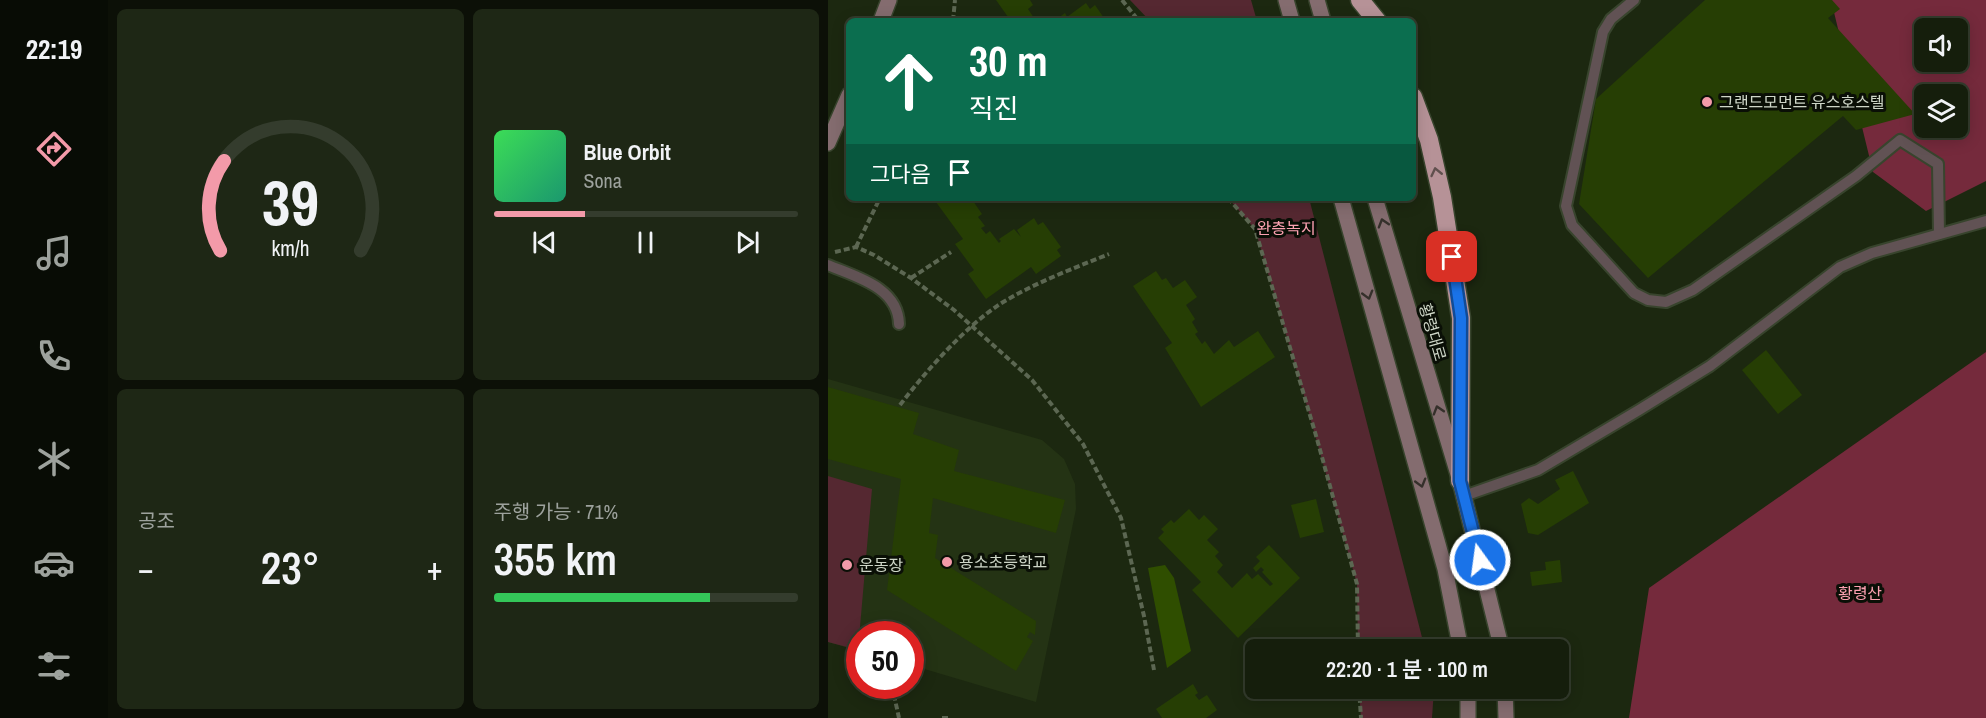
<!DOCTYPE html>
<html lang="ko">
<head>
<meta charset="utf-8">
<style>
	:root { --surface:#151e0c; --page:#1e2715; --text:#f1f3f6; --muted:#9da29d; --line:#343c2d; --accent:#f39aa9 }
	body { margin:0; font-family:"Archivo Narrow","Noto Sans KR",sans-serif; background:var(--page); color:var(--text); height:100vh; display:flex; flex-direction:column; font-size:22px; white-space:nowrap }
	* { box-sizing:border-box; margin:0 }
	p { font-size:20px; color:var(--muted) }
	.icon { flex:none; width:33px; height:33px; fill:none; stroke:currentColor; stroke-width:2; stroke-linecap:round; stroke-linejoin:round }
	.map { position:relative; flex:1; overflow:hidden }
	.panel { display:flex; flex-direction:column; gap:9px; padding:9px; background:#0c1007; width:720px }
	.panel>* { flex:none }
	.guide { position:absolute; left:18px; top:18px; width:570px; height:183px; border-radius:9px; box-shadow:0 3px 15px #0003,0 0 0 2px var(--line); background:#0b6e4f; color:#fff; overflow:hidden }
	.controls { position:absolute; left:1086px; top:18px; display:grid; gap:12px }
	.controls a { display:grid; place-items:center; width:54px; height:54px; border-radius:9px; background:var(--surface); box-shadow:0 3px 15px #0003,0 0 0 2px var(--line); font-size:30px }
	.speed { position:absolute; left:18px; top:621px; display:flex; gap:12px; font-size:30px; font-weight:700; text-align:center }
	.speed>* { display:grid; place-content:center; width:78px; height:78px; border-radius:50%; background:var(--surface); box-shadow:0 3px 15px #0003,0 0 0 2px var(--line); line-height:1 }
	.speed .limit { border:9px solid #d22; background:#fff; color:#111 }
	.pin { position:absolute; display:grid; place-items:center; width:51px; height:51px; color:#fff; margin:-26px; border-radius:12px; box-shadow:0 3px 9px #0006 }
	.me { position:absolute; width:66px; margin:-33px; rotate:346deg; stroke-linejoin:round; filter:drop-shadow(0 0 4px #0008) }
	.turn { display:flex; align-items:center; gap:21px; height:126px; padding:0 24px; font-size:27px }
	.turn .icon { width:78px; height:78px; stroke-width:2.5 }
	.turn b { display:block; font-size:42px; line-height:51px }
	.then { display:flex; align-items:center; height:57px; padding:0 24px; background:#0003; gap:12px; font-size:22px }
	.big { font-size:45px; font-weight:600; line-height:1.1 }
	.panel .widget { flex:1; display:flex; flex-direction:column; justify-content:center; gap:9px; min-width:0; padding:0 21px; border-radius:9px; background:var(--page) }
	.panel .dial { align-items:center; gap:0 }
	.dial svg { height:156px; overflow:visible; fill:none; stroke:var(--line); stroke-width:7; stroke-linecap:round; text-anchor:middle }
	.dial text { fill:var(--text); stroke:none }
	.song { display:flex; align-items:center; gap:18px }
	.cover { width:72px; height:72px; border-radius:9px; background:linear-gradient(135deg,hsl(130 70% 55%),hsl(160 70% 35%)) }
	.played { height:6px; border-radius:3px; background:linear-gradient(90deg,var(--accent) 30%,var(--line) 30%) }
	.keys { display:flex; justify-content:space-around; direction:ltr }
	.heat { display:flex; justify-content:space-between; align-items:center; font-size:33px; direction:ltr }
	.charge { height:9px; border-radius:4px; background:linear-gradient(90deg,#34c759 71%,var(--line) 0) }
	.panel .tiles { flex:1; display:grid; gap:9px; grid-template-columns:repeat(2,1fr) }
	.trip { position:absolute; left:417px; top:639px; width:324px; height:60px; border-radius:9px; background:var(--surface); box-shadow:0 3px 15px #0003,0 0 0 2px var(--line); font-weight:600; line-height:60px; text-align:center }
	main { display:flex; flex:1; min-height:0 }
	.tab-bar { display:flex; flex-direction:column; width:108px; justify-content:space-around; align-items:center; background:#080c05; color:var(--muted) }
	.tab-bar .icon { width:42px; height:42px }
	.tab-bar .current { color:var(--accent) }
	.tab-bar b { font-size:27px; color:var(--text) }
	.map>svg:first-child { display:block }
	.built { fill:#243314 }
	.green { fill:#552831 }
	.forest { fill:#752a3c; fill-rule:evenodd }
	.water { fill:#2f4e00 }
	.building { fill:#263e04 }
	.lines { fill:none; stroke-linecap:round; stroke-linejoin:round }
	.lane-casing { stroke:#38442d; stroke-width:14 }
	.secondary-casing { stroke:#38442d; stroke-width:18 }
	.highway-casing { stroke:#38442d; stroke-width:21 }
	.path { stroke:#5c6752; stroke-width:4; stroke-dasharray:6 3; stroke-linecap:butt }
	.lane { stroke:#615254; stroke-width:10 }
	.secondary { stroke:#846c6f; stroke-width:15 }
	.highway { stroke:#b69297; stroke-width:18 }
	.oneway { stroke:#60504e }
	.oneway2 { stroke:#35302b }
	.route-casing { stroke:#114b97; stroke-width:15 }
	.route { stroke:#1a73e8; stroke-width:10 }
	.poi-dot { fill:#f39aa9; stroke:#0a0f06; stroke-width:2 }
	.labels { text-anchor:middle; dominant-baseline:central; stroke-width:6; stroke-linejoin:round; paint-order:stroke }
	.poi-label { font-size:16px; fill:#ced6c7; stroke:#0a0f06; text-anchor:start }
	.park-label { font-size:16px; fill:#fca1b1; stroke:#0a0f06 }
	.street-label { font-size:16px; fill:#ced6c7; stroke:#0a0f06 }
</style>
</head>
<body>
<main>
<nav class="tab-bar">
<b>22:19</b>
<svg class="icon current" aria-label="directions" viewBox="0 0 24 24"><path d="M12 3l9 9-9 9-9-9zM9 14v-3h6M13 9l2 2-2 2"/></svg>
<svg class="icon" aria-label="music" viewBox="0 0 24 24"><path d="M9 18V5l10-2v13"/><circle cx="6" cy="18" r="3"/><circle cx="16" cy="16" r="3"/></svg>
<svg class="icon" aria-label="phone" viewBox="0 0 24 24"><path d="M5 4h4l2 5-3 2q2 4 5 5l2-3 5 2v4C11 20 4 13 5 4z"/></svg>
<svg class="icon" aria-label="climate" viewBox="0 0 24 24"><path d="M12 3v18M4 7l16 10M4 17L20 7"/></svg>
<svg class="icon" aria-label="car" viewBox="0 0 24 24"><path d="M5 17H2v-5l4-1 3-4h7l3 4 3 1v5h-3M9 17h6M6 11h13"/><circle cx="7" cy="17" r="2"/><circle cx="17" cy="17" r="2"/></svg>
<svg class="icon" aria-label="filters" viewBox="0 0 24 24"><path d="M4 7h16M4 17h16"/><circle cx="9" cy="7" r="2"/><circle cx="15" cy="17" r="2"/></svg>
</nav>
<section class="panel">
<div class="tiles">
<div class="widget dial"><svg viewBox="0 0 100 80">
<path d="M14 69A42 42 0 1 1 86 69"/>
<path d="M14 69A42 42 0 0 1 16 23" stroke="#f39aa9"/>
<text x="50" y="56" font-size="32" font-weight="700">39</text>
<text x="50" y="72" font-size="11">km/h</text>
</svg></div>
<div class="widget">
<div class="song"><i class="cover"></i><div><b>Blue Orbit</b><p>Sona</p></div></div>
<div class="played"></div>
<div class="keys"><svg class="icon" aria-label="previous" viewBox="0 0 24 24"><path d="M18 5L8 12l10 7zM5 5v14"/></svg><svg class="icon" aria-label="pause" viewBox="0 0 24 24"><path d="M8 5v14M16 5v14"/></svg><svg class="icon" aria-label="next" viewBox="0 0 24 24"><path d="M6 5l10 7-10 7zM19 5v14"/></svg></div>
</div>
<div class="widget"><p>공조</p>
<div class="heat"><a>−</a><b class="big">23°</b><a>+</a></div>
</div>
<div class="widget"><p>주행 가능 · 71%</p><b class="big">355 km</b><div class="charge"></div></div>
</div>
</section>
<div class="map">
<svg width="1158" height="718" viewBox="0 0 1158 718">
	<rect width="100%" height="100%" fill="#1c2810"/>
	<path class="built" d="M0,379L214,440L236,459L247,484L248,509L208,702L83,665L82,634H32L31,651L0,642Z"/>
	<g class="green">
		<path d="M302,0H423L429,21H322Z"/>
		<path d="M400,198H481L597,649H530L529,584L473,385L427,229Z"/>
		<path d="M0,476L44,489L30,650L0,642Z"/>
		<path d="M531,689H606L604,718H533Z"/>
	</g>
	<g class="forest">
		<path d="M1003,0H1158V181L1098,211L1045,172ZM1096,28H1130V62H1096ZM1096,94H1130V128H1096Z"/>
		<path d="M1158,352V718H801L821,588Z"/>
	</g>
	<path class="water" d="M337,565L346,578L363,651L339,668L320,568Z"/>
	<g class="building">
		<path d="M168,0H202L205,5L200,9L208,21H174L180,17Z"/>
		<path d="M877,0H1004L1012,9L1000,18L1087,114L1028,130L1015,116L820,278L751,204L768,99Z"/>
		<path d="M258,3L262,9L267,5L278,21H226L237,13L239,17Z"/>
		<path d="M105,198H143L154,214L150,217L157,226L153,228L158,234L162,231L171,243L173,241L171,239L186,229L193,237L189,230L206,218L210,225L215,222L233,247L229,250L233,256L208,274L203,267L158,299L140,274L146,270L127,244L135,239Z"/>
		<path d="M328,271L334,280L338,278L345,288L357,280L369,297L358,305L367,319L364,322L370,332L367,334L374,344L377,341L386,354L401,340L406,347L430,331L447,357L373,407L337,348L344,343L305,286Z"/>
		<path d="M938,350L974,395L950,414L914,370Z"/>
		<path d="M0,387L91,413L85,434L131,450L126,471L237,500L228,533L105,498L101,533L110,535L107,558L208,621L207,635L202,632L199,637L205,641L188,671L59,590L73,479L0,459Z"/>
		<path d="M745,471L761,503L710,535L700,533L693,504L701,498L710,504L732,489L727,480Z"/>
		<path d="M488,499L496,532L472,538L463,505Z"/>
		<path d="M361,509L371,520L376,515L390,529L379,540L391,552L387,556L395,565L389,572L404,588L419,573L424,579L430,574L442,586L445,584L434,572L436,570L433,567L428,572L425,568L432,561L428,557L441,545L472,578L410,638L364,590L373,582L330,538L336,532L333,529L343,520L346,523Z"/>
		<path d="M732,560L734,582L704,586L702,572L718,570L717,562Z"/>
		<path d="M365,684L370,693L367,695L371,700L379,695L389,710L378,718H334L328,709Z"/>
	</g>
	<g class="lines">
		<g class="lane-casing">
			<g id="lane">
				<path d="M806,0L783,19L775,32L738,206L744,225L806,293L820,300L838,302L865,290L1028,176L1072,140L1110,164L1111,234"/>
				<path d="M0,265C28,277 70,287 71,324"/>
				<path d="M636,496L710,470L811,410L882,366L1012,267L1044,253L1158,221"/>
			</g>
		</g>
		<g class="secondary-casing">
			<g id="secondary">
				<path d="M458,0L464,21"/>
				<path d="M489,0L495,21"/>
				<path d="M53,21L61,0"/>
				<path d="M0,143L21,95"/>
				<path d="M513,198L617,569L633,650"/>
				<path d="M547,198L632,481L674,650"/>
				<path d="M677,688L678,718"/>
				<path d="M640,718V688"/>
			</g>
		</g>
		<g class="highway-casing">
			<g id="highway">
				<path d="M532,0L549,21"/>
				<path d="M585,97L601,140L614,197L633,318L632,481"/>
			</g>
		</g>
		<g class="path">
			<path d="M294,0L311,21"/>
			<path d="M125,21L127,0"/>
			<path d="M400,198L427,229L489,439L529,584L530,650"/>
			<path d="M28,247L52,198"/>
			<path d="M7,252L28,247L46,255L83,278L126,310L204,380L255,444L293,518L316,616L326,670"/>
			<path d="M83,278L123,252"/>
			<path d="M72,405C98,371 136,328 172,304C206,283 244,269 281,254"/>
			<path d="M64,686L71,718"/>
			<path d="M531,688L533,718"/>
			<path d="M114,718H120"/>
		</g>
		<use href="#lane" class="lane"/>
		<use href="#secondary" class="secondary"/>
		<use href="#highway" class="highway"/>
	</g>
	<defs><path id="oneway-chevron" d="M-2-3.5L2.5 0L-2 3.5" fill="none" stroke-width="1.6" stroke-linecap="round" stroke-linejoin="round" transform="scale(1.5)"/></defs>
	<use class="oneway" href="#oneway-chevron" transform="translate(608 172) rotate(-103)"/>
	<g class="oneway2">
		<use href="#oneway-chevron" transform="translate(555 223) rotate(-107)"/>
		<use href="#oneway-chevron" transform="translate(540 295) rotate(74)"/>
		<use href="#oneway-chevron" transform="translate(610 410) rotate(-107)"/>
		<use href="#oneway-chevron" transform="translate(593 483) rotate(74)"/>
	</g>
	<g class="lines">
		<g class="route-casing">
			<path id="route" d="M624,257L633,318L632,481L652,560"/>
		</g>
		<use href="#route" class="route"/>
	</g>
	<g class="poi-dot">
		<circle cx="879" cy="102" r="6"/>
		<circle cx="119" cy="562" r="6"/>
		<circle cx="19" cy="565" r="6"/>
	</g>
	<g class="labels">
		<g class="poi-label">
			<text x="891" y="102">그랜드모먼트 유스호스텔</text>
			<text x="131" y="562">용소초등학교</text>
			<text x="31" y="565">운동장</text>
		</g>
		<g class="park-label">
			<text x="458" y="228">완층녹지</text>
			<text x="1032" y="593">황령산</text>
		</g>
		<g class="street-label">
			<text transform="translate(605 332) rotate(74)">황령대로</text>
		</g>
	</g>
</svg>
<div class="controls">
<a><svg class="icon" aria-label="sound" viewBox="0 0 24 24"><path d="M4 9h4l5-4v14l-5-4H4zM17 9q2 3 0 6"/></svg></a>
<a><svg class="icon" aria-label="layers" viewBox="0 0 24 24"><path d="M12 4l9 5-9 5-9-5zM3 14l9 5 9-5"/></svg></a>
</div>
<div class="speed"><div class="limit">50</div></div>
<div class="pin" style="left:624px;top:257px;background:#d93025"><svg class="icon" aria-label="arrive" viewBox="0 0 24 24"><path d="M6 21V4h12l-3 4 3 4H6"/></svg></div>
<svg class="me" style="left:652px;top:560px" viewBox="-20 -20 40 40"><circle r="17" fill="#1a73e8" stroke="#fff" stroke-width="3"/><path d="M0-11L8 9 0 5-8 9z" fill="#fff"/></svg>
<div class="trip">22:20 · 1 분 · 100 m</div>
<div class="guide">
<div class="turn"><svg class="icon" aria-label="ahead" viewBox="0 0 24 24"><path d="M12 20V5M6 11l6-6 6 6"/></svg><div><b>30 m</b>직진</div></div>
<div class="then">그다음<svg class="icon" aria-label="arrive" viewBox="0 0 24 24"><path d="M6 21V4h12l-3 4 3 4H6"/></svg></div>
</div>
</div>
</main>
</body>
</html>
